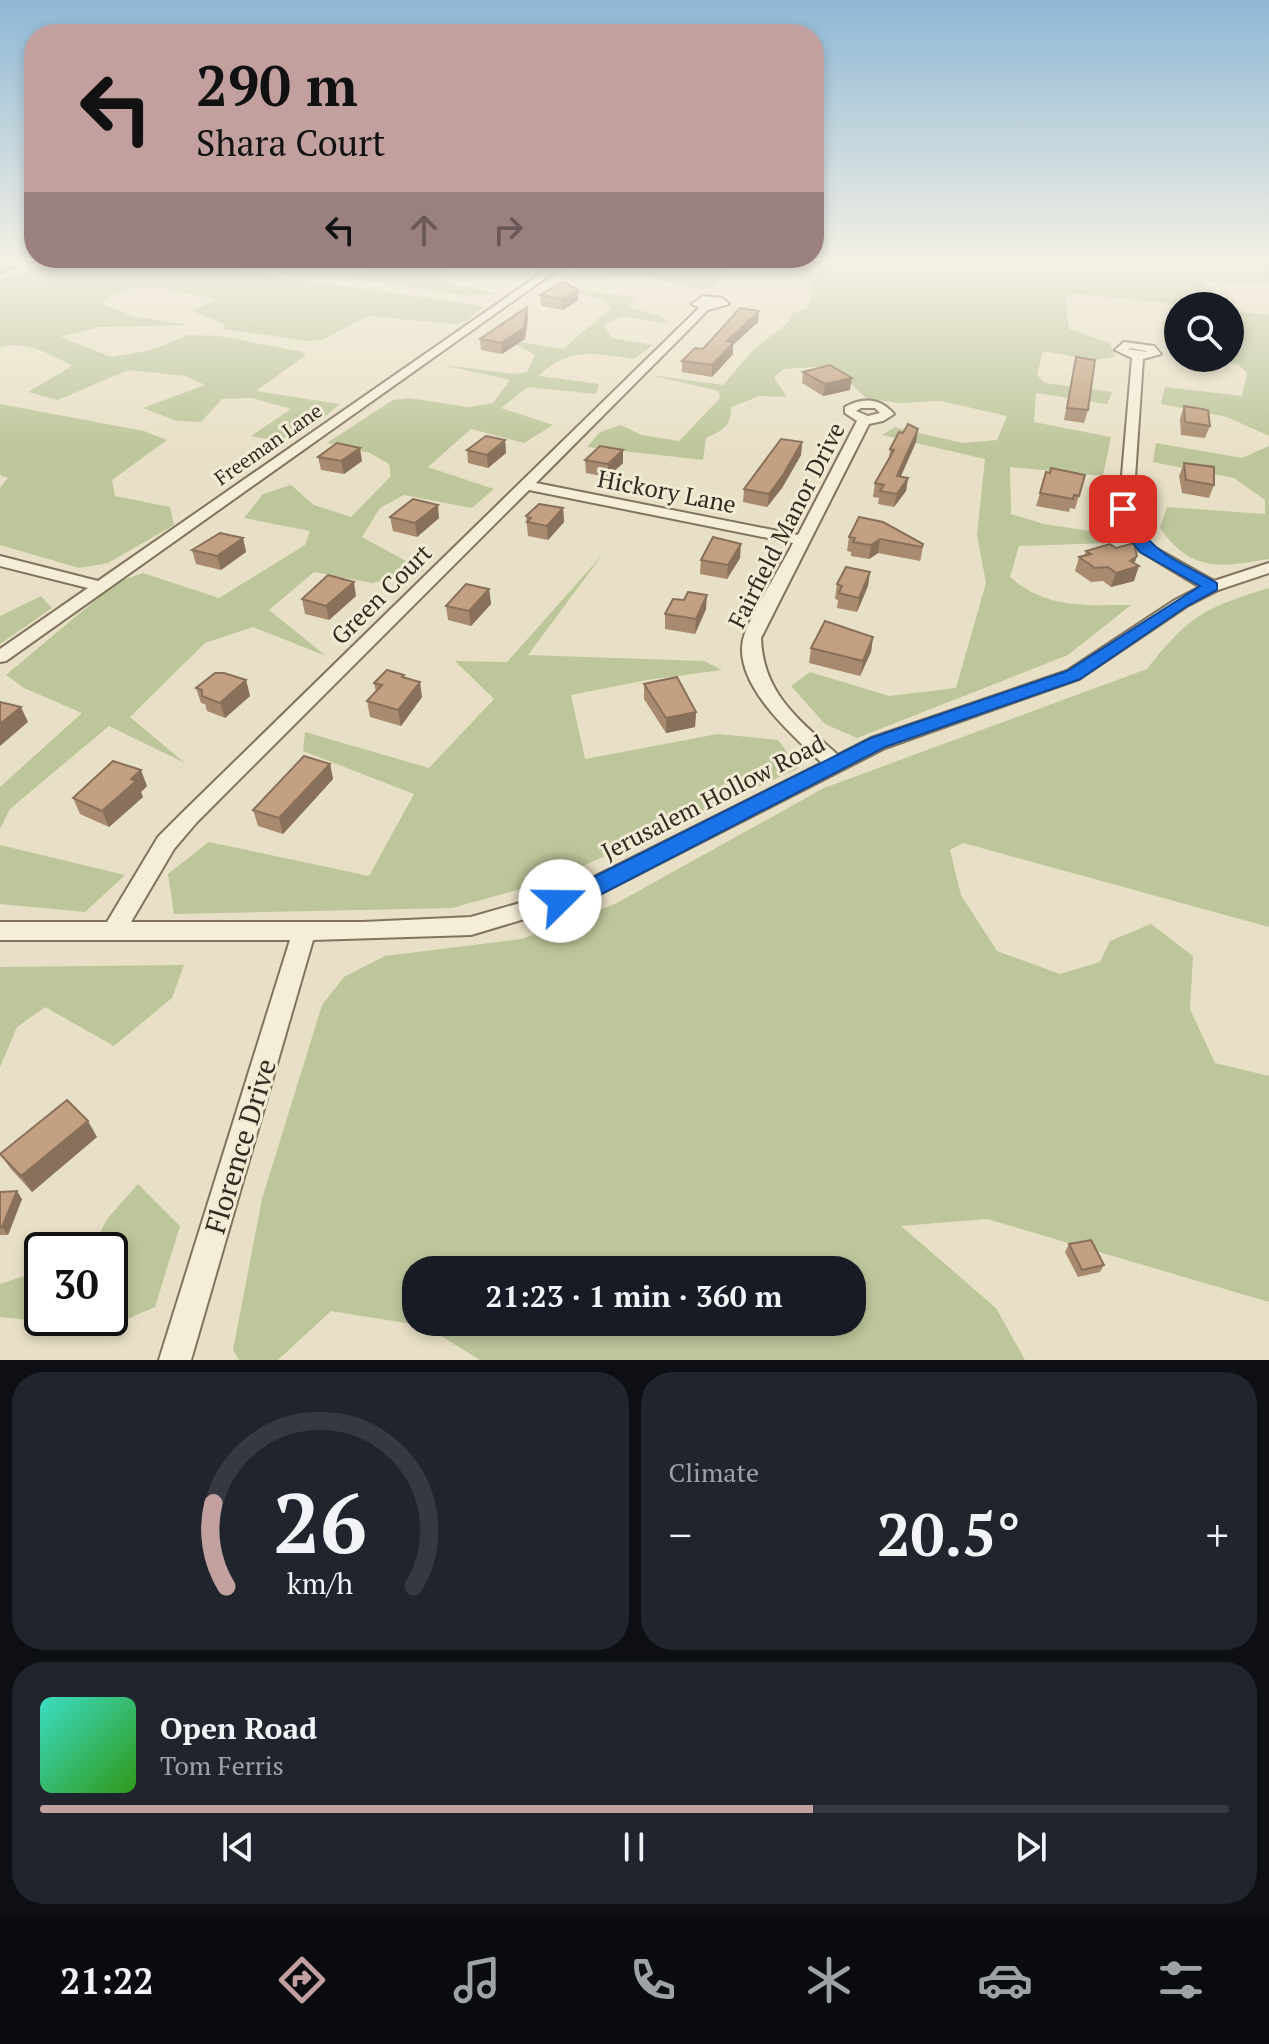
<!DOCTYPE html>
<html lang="en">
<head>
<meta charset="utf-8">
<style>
	:root { --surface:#171b24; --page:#20242c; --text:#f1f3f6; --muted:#9ea1a6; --line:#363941; --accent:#c2a0a0 }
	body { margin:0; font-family:"PT Serif",serif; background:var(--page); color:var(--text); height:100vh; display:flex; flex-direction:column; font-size:30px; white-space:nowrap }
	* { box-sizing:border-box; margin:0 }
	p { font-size:26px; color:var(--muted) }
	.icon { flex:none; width:44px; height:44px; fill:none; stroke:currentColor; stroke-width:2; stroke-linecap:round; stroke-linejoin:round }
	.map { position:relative; height:1360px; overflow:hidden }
	.panel { display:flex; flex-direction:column; gap:12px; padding:12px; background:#0d0f14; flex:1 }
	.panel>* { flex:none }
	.hud { position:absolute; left:24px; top:24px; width:800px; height:244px; border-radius:32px; box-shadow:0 4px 12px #0003; background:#c2a0a0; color:#111; overflow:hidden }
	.fabs { position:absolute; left:1164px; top:292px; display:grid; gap:16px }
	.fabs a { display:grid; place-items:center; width:80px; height:80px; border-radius:50%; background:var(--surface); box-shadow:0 4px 12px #0003; font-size:40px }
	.speed { position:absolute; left:24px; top:1232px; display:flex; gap:16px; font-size:40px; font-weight:700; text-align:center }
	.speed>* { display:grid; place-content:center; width:104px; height:104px; border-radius:50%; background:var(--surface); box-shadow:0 4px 12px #0003; line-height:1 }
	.speed .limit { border:4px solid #111; border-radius:12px; background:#fff; color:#111 }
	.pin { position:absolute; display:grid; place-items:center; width:68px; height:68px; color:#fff; margin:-34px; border-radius:16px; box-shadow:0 4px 12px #0006 }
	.me { position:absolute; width:88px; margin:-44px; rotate:68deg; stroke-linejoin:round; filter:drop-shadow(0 0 6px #0008) }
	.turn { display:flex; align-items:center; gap:28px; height:168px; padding:0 40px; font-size:36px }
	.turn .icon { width:104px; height:104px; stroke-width:2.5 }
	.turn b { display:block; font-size:56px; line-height:68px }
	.lanes { display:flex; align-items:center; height:76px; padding:0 40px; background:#0003; justify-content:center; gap:40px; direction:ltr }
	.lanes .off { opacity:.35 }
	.big { font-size:60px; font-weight:700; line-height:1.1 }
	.panel .tile { flex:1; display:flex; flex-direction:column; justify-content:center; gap:12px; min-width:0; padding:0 28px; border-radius:32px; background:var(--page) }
	.panel .dial { align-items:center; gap:0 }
	.dial svg { height:208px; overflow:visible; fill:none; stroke:var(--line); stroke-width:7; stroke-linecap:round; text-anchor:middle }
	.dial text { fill:var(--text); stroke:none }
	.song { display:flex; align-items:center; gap:24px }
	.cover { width:96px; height:96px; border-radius:12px; background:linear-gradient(135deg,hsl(170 70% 55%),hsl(110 70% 35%)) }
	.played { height:8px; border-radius:4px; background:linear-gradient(90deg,var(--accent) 65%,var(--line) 65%) }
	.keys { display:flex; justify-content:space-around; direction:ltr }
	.heat { display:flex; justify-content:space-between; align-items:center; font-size:44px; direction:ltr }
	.panel .tiles { flex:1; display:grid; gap:12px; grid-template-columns:1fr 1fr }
	.tile:last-child { grid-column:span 2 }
	.trip { position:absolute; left:402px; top:1256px; width:464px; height:80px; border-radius:32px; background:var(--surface); box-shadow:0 4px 12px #0003; font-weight:700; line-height:80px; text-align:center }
	.menu { display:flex; height:128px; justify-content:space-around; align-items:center; background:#090b0e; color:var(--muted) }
	.menu .icon { width:56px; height:56px }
	.menu .active { color:var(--accent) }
	.menu b { font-size:36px; color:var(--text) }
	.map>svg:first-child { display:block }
	.green { fill:#bdc59b; fill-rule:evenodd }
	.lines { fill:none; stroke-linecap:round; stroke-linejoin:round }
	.street-casing { stroke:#81735e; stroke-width:4 }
	.street { fill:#f4eed8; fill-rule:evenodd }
	.wall { fill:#a78a6f }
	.shaded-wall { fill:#88705a }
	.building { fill:#c2a081; stroke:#88705a; stroke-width:2 }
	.route { fill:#1a73e8; stroke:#114b97; stroke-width:2 }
	.labels { text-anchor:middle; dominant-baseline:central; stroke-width:6; stroke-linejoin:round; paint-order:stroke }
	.far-street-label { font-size:20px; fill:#332b20; stroke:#f1ebd5 }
	.street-label { font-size:24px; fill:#332b20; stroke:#f1ebd5 }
	.near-street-label { font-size:28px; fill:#332b20; stroke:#f1ebd5 }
</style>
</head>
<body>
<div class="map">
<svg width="1269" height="1360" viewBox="0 0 1269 1360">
	<rect width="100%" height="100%" fill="#e8e0c6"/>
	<g class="green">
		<path d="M52,261H165L484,306L466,321L453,324L368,316L322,340L307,341L224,329V324L192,311L217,300C179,292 134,275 101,303L132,316L190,325L99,327L60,337L112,357L151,350L188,335L219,336L303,352L306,355L256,391L340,404C308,430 294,446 251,436L291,409L252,398L222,399L201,422L176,421L143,408L205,385L186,376L128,370L58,400L28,392L72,366C52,354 24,340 0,347V280Z"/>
		<path d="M392,261H448L439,275L448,283L498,294L464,295L339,277L340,274L372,273Z"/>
		<path d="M572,261H727L715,286L704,289L685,287L655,278L574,269L569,263Z"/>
		<path d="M809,261H1269V283L1202,281L1236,311L1269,315V436L1227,417L1161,404L1165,387L1242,396L1247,373L1238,364L1192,358H1230V306H1178V314L1175,308L1166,303L1078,294L1065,296L1069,329L1110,343L1115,357L1095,360L1043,351L1037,375L1045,383L1112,392L1107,404L1036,393L1034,422L1111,437L1103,476L1010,467L1011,514L1044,524L1104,533L1111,543L1019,546L1010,577C1047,609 1084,605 1131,605L1068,655L857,738L825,724L791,686L810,672L889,696L956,688L986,583L977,535L985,459L882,435L895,427L962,443L997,440L1007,416L941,401L898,403L866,398L832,366L784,369L774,377L787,397L760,396L731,407C731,427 723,430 706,438L703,460L587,447L600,432L621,425L642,435L679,441L720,398L719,391L650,375L723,385L754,349L789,322L791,314L808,308L814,285L794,276Z"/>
		<path d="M554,288L635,297L628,307L661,316L669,324L622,316L604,325L612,338L653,345L634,359C597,353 567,347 539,376L599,384L596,394L528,387L501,408L553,425L524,443L471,429L428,467L494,489L472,508L404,495L380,508L362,537L424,571L372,583L314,572L269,610L326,656L253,627L205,643L130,717L185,763L109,726L10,809L0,829V787L82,713L24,688L6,675L117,582L143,573L219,598L305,545L310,531L244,518L263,494L291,485L314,505L351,517L391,476L389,464L370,453L327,443L393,400L409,398L469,407L493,403L510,380L443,365L513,374L527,372L535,355L516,344L483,336L563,349L611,308L603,299Z"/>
		<path d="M0,404L144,431L167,440L112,480L115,496L170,507L174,525L108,563L79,568L0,545V488L8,478L0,475Z"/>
		<path d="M1156,443L1242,458L1269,446V559C1220,567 1192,573 1160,528L1167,507L1265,514V500L1234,478L1153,462Z"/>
		<path d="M603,554L528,655L704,661L722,670L647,680L571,695L585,759L718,734L778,740L799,768L550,881L452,908L174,914L168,874L209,842L369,876L414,794L303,751L305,732L429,768L494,699L455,661L507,662Z"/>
		<path d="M1269,588V927L963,843L950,850L961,895L997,951L1060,974L1100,962L1110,941L1151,924L1193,956L1190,1009L1215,1063L1269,1076V1302L987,1219L901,1226L996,1308L1025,1360H480L425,1326L331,1311L278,1360H239L233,1350L262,1199L322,1005L344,977L385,956L522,939L615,904L824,788L1147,669C1190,615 1204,608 1269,588ZM416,1270H852V1322H416Z"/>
		<path d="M41,596L52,608L0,644V616Z"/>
		<path d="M0,845L125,875L85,912L0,904Z"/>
		<path d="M184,965L172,998L114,1046L45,1007L17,1027L0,1067V967Z"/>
		<path d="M138,1184L180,1226L155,1307L107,1328L0,1317V1284L42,1270V1318H110V1250H91L107,1219Z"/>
	</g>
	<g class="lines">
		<g class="street-casing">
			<g id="street">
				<path d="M556,263L564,265L6,661L0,662V649L88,588L0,566V556L98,581Z"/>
				<path d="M703,296L722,298L729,304L708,310L536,483L798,535L857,421L845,413V407C863,397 880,398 894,414L883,421L869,424L761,638C763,694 799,720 838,755L871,738L1067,671L1175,600L1200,587L1140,551L1118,522L1132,358L1115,350L1124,342L1154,346L1161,354L1143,359L1132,522L1150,545L1214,581L1269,563V573L1218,590L1187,606L1079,679L885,748L588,900L471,935L313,940L191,1360H159L290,940H0V922H107L158,837L183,812L699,308L692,304ZM1130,348L1146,351L1147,352L1128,349ZM861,408H875L880,413L868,416L856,411ZM529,490L793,543C780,569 753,610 744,636C730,682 793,736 822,763L572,888L471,917L363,922H131L174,849L197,822Z"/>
			</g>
		</g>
		<use href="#street" class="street"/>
	</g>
	<g class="wall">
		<path d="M540,295L578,300L563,310L541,306Z"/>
		<path d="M528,318L525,339L502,354L481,350L480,339Z"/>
		<path d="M758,322L733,345V354L712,377L682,372V361Z"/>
		<path d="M1076,357L1088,410L1084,423L1064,420Z"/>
		<path d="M803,372L850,390L823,396L802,383Z"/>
		<path d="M1184,406L1210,426L1205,438L1181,435L1180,419Z"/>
		<path d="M918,429L916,442L901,476L908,478L906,491L894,507L878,504L879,498L873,497L875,483L889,459L890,449L903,433Z"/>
		<path d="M505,440L506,453L488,468L468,463L467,450Z"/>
		<path d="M802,442L801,455L782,488L767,507L743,502L744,489Z"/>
		<path d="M623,450V463L608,477L586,473L585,460Z"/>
		<path d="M318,457L362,461L344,474L321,470Z"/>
		<path d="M1184,463L1214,485L1209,498L1182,493L1179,476Z"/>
		<path d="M1085,475L1075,509L1070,508L1069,512L1036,506L1040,493Z"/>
		<path d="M563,508L564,522L548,540L528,536L526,516Z"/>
		<path d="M390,517L439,518L417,537L393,531Z"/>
		<path d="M849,537L923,544L921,558L920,561L878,553L869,559L851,556V552L847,551Z"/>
		<path d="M243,538L246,552L221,570L196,564L192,550Z"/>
		<path d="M1086,551L1135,564L1134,581L1111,587L1103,581L1091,582L1075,571L1079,557L1084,556Z"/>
		<path d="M740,558L727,579L700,574L701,560Z"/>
		<path d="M870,572L868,586L857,612L837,608L838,600L835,599L837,584Z"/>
		<path d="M489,589L491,604L471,626L448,620L446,606Z"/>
		<path d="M356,596L329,620L305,614L302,599Z"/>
		<path d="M706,609L695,634L665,629V614Z"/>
		<path d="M873,637L871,652L860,676L809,663L811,648Z"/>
		<path d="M404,675L405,678L422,697L401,726L370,717L367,701L376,692L374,683Z"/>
		<path d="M246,680L250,696L225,718L207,711L205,704L201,703L196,688Z"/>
		<path d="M644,684L696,712L695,727L666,733L644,699Z"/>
		<path d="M330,764L333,779L283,834L258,826L253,810Z"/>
		<path d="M147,786L141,792L143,797L109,827L80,814L73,798Z"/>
		<path d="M97,1137L32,1192L11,1169L0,1154Z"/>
		<path d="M0,1192L22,1199L8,1235H0Z"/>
		<path d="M1069,1244L1104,1265L1100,1272L1078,1277L1065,1252Z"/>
	</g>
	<g class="shaded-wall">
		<path d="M6,261H38L0,274V263Z"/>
		<path d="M578,290V300L563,310L562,299Z"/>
		<path d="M527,307L528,318L525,339L502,354L501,343Z"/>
		<path d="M759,311L758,322L733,345V354L712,377V365L727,341Z"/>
		<path d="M852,378L850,390L823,396L825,384Z"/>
		<path d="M918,429L916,442L895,489L897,476Z"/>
		<path d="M505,440L506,453L488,468L487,455Z"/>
		<path d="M802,442L801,455L782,488L767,507L769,494Z"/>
		<path d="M360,448L362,461L344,474L341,461Z"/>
		<path d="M623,450V463L608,477V464Z"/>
		<path d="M908,478L906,491L894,507L897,494Z"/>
		<path d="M438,505L439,518L417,537L415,523Z"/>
		<path d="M563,508L564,522L548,540L547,526Z"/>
		<path d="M243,538L246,552L221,570L217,556Z"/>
		<path d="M880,539L878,553L869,559L871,545Z"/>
		<path d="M741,544L740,558L727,579L728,565Z"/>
		<path d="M1137,556L1133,568L1139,566L1134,581L1111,587L1116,573Z"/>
		<path d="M870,572L868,586L857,612L859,598Z"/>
		<path d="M354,582L356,596L329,620L326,606Z"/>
		<path d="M489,589L491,604L471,626L469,611Z"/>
		<path d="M707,595L706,609L695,634L696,619Z"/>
		<path d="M873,637L871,652L860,676L863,661Z"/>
		<path d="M246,680L250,696L225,718L220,703Z"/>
		<path d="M420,682L422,697L401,726L398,710Z"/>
		<path d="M21,707L28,722L0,746V724Z"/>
		<path d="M696,712L695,727L666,733V718Z"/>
		<path d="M330,764L333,779L283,834L279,818Z"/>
		<path d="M141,770L147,786L141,792L143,797L109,827L102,811L131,779Z"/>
		<path d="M88,1121L97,1137L32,1192L21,1176Z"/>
		<path d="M17,1191L22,1199L8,1235L2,1227Z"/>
	</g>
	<g class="building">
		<path d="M563,282L578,290L562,299L540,295Z"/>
		<path d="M527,307L524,328L513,335L501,343L480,339Z"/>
		<path d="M740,308L759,311L727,341L734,342L712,365L682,361L695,348L703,349Z"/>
		<path d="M1076,357L1095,360L1088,410L1067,408Z"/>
		<path d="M830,365L852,378L825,384L803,372Z"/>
		<path d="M1184,406L1208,410L1210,426L1185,422Z"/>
		<path d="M908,424L918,429L897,476L908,478L897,494L880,491L884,485L875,483L894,450L890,449L899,432L903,433Z"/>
		<path d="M486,436L505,440L487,455L467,450Z"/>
		<path d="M781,439L802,442L783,475L769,494L744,489Z"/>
		<path d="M337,443L360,448L341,461L318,457Z"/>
		<path d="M600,446L623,450L608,464L585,460Z"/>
		<path d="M1184,463L1214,467V485L1186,480Z"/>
		<path d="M1051,468L1085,475L1079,496L1074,495L1073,499L1040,493L1046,472L1050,473Z"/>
		<path d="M413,499L438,505L415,523L390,517Z"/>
		<path d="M539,504L563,508L547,526L527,522L531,518L526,516Z"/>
		<path d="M859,517L883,522L923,544L922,547L880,539L871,545L853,542L855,538L849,537Z"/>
		<path d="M220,533L243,538L217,556L192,550Z"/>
		<path d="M713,537L741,544L728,565L701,560Z"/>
		<path d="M1134,543L1137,556L1130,561L1139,566L1116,573L1108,567L1095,568L1079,557L1091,554L1086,551L1110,544L1116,548Z"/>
		<path d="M846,567L870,572L859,598L839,593L842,586L837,584Z"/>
		<path d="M328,575L354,582L326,606L302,599Z"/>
		<path d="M466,584L489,589L469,611L446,606Z"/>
		<path d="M688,592L707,595L696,619L665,614L673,599L684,600Z"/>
		<path d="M825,621L873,637L863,661L811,648Z"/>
		<path d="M387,670L404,675L402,677L420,682L398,710L367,701L382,685L374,683Z"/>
		<path d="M215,673H224L246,680L220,703L202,696V690L196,688Z"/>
		<path d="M677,677L696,712L666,718L644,684Z"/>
		<path d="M0,702L21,707L0,724Z"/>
		<path d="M304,756L330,764L279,818L253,810Z"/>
		<path d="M113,761L141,770L131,779L136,781L102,811L73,798Z"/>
		<path d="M67,1100L88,1121L21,1176L0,1154Z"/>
		<path d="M17,1191L2,1227L0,1228V1192Z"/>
		<path d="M1091,1240L1104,1265L1082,1270L1069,1244Z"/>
	</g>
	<linearGradient id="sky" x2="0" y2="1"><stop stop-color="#8eb7d5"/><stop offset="0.58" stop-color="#f5f1e5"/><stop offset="1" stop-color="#f5f1e5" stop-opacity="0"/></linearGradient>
	<rect width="1269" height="452" fill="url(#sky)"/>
	<path class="route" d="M1118,506H1128C1148,554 1174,558 1217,583V590L1187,606L1080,679L885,747L588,901L560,910L552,907L548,901L552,895L572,888L871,738L1067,671L1200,586L1140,552L1117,522Z"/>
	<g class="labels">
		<g class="far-street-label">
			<text transform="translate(268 444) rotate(-35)">Freeman Lane</text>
		</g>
		<g class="street-label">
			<text transform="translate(667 491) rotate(11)">Hickory Lane</text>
			<text transform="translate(786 525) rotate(-63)">Fairfield Manor Drive</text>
			<text transform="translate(381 594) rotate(-45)">Green Court</text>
			<text transform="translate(713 797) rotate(-27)">Jerusalem Hollow Road</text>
		</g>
		<g class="near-street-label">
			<text transform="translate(240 1146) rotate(-73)">Florence Drive</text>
		</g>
	</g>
</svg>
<div class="fabs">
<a><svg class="icon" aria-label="search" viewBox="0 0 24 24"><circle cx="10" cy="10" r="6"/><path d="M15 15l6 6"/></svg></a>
</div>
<div class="speed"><div class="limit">30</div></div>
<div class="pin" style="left:1123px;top:509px;background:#d93025"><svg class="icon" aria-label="arrive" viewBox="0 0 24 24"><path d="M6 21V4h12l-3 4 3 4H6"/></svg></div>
<svg class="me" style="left:560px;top:901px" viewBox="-20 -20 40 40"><circle r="19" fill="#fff"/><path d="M0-13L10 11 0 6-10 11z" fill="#1a73e8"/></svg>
<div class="trip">21:23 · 1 min · 360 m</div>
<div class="hud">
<div class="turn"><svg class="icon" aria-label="left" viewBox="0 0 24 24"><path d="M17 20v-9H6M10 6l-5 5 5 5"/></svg><div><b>290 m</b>Shara Court</div></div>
<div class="lanes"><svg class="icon" aria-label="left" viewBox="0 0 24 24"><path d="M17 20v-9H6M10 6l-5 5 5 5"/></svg><svg class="icon off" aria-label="ahead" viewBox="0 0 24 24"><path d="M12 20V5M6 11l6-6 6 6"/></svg><svg class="icon off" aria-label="right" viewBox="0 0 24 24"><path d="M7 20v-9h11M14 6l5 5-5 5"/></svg></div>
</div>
</div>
<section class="panel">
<div class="tiles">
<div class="tile dial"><svg viewBox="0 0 100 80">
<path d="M14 69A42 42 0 1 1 86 69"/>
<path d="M14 69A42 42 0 0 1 9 37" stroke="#c2a0a0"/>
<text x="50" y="56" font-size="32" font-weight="700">26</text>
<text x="50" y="72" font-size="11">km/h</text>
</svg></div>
<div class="tile"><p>Climate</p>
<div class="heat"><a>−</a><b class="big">20.5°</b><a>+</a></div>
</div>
<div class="tile">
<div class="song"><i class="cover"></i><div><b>Open Road</b><p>Tom Ferris</p></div></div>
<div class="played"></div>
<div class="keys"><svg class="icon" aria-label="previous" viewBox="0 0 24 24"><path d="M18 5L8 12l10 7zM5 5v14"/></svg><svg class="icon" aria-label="pause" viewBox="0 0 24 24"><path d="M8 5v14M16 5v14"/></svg><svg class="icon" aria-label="next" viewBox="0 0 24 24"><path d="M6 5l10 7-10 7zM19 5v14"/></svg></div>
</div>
</div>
</section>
<nav class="menu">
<b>21:22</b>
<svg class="icon active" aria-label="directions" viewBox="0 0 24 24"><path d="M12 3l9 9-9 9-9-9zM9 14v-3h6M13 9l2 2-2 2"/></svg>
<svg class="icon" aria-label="music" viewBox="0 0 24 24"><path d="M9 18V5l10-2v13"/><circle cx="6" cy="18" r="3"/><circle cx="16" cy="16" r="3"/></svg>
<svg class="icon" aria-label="phone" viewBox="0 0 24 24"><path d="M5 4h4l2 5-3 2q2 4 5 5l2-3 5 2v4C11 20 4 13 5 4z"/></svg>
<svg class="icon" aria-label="climate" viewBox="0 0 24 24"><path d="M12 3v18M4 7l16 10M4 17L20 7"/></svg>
<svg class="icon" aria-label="car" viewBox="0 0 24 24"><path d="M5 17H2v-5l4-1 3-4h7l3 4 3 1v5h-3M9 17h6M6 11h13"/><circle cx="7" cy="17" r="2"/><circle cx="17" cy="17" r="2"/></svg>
<svg class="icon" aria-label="filters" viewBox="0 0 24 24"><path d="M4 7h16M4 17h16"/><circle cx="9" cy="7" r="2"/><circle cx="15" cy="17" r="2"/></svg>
</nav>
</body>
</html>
